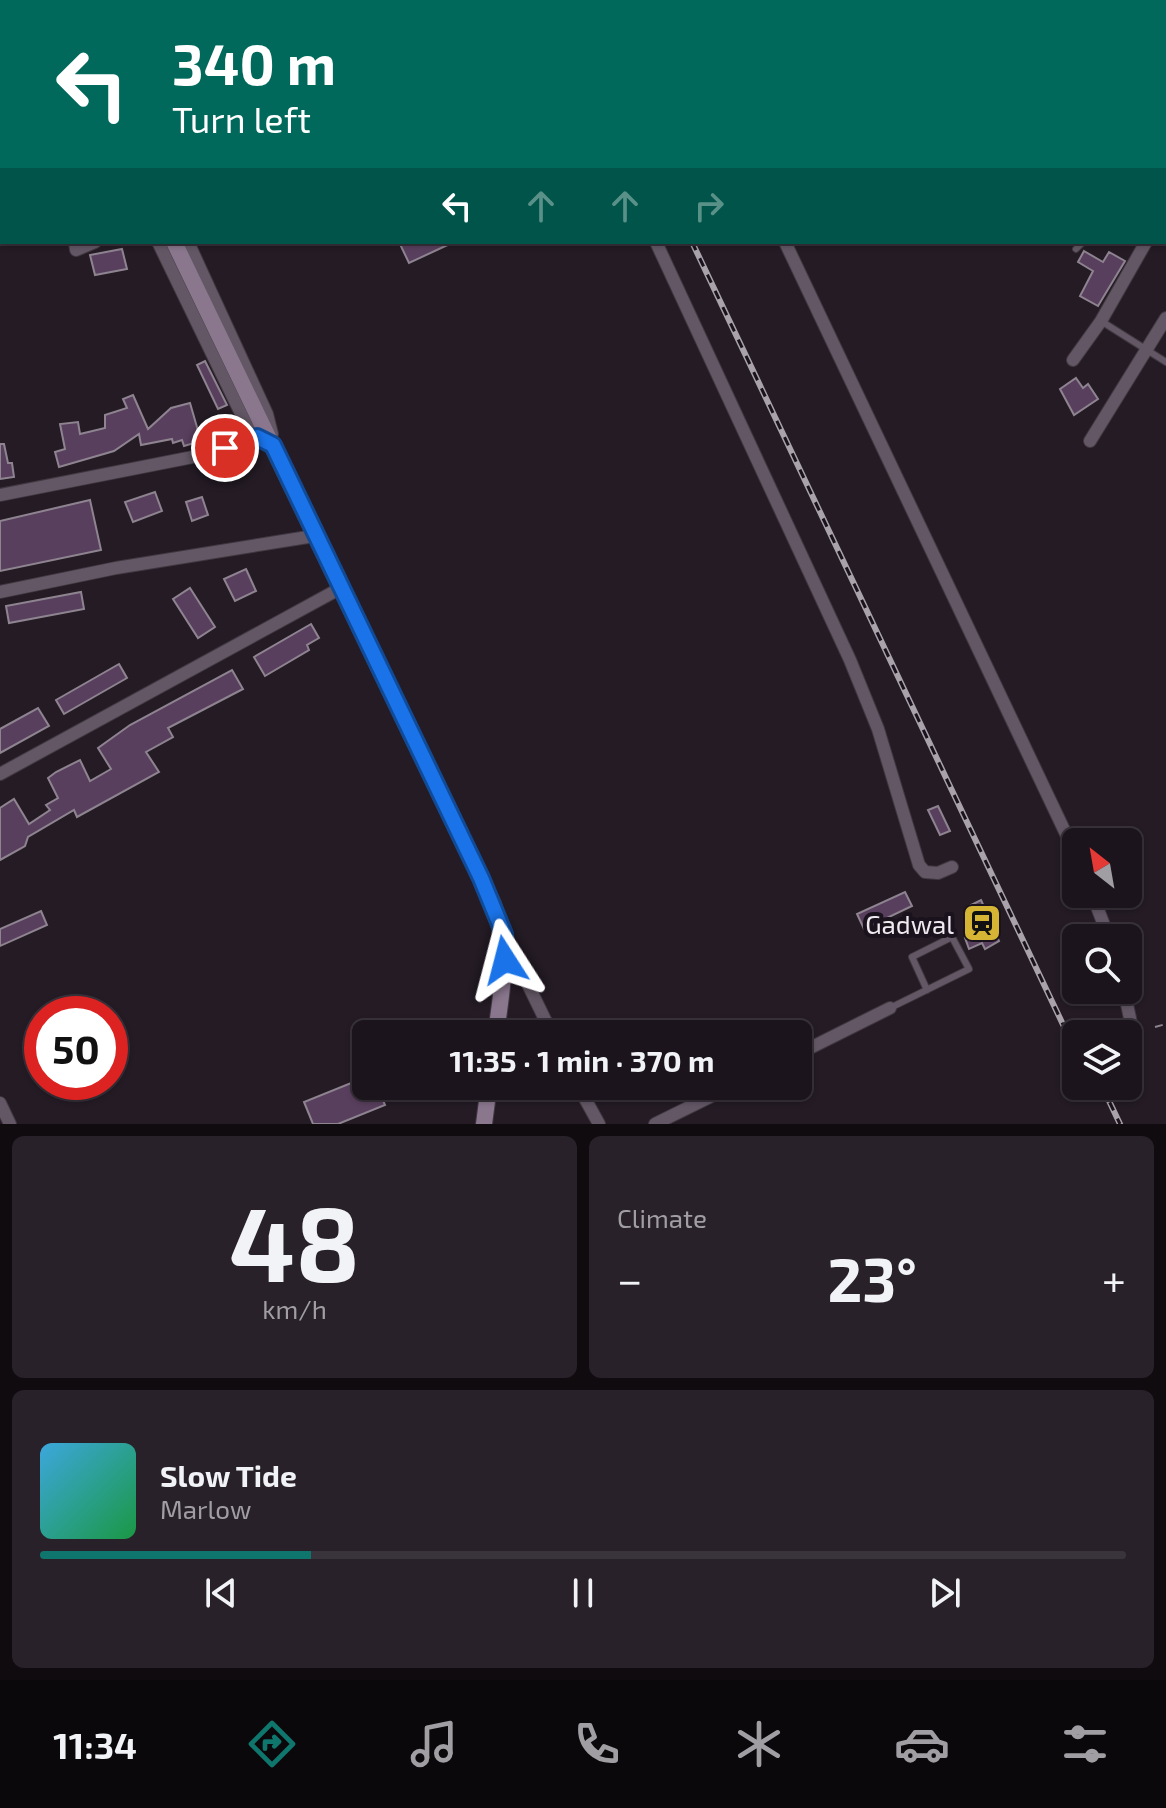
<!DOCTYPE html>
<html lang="en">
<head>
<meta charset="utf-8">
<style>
	:root { --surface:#1b141c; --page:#282129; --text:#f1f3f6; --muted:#a09ea3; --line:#39333b; --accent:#0f766e }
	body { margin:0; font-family:"Exo 2",sans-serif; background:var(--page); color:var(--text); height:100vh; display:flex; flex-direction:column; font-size:30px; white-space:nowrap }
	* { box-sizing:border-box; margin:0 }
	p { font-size:26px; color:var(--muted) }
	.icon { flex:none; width:44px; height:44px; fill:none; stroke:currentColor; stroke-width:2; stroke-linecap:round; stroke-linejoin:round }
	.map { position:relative; height:1124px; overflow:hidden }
	.details { display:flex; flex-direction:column; gap:12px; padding:12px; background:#0f0b0f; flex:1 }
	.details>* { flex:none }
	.guide { position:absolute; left:0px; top:0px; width:1166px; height:244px; box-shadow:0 2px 6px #0004,0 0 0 2px var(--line); background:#00695c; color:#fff; overflow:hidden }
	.needle { width:52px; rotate:329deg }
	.controls { position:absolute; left:1062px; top:828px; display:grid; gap:16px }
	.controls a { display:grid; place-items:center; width:80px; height:80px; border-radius:12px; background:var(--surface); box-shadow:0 2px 6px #0004,0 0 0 2px var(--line); font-size:40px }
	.speed { position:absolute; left:24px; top:996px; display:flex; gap:16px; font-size:40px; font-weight:700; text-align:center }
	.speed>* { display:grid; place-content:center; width:104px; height:104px; border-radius:50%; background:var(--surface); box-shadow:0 2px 6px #0004,0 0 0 2px var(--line); line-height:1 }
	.speed .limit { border:12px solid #d22; background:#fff; color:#111 }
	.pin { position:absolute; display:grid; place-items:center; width:68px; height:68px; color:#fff; margin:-34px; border:4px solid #fff; border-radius:50%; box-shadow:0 2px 8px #0007 }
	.me { position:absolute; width:88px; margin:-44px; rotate:351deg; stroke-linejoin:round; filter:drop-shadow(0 0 6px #0008) }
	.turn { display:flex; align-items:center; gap:28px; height:168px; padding:0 40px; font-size:36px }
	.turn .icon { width:104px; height:104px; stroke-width:2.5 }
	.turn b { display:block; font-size:56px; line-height:68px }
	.lanes { display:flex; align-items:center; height:76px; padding:0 40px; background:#0003; justify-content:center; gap:40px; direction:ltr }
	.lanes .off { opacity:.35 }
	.big { font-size:60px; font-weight:700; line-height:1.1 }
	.details .widget { flex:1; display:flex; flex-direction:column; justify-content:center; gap:12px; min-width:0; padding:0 28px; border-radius:12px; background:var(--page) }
	.details .dial { align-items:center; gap:0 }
	.dial b { font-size:104px; line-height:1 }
	.song { display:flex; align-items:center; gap:24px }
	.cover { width:96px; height:96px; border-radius:12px; background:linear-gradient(135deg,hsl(200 70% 55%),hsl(140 70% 35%)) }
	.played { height:8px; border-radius:4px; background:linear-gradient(90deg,var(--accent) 25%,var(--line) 25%) }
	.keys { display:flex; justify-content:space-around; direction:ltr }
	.heat { display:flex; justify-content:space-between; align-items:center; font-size:44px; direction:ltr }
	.details .tiles { flex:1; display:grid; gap:12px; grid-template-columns:1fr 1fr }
	.widget:last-child { grid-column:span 2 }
	.trip { position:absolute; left:352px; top:1020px; width:460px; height:80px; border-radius:12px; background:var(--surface); box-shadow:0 2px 6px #0004,0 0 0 2px var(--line); font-weight:700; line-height:80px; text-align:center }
	.tab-bar { display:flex; height:128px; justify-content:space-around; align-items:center; background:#0b080b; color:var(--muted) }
	.tab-bar .icon { width:56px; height:56px }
	.tab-bar .current { color:var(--accent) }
	.tab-bar b { font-size:36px; color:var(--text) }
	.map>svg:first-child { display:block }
	.building { fill:#593f5e; stroke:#8e8490; stroke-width:2 }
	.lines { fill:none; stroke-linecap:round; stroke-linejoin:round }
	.service-casing { stroke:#403841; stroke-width:8 }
	.minor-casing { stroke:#403841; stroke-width:14 }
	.secondary-casing { stroke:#403841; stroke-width:18 }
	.primary-casing { stroke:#403841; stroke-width:20 }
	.path { stroke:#8c858d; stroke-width:2; stroke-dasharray:8 4; stroke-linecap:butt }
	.service { stroke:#635765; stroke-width:6 }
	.minor { stroke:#635765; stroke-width:12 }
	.secondary { stroke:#8a778e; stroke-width:16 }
	.primary { stroke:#a990ad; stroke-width:18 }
	.rail-casing { stroke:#a9a2aa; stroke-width:6 }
	.rail { stroke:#1a121c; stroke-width:3; stroke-dasharray:9; stroke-linecap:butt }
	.route-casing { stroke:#114b97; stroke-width:20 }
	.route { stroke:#1a73e8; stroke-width:14 }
	.labels { text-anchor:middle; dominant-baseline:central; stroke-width:8; stroke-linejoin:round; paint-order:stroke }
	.poi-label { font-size:26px; fill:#efeaf0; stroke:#1a121c; text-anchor:end }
</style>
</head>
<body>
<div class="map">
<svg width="1166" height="1124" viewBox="0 0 1166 1124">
	<rect width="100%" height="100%" fill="#241b25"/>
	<g class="building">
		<path d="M399,242H454L409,263Z"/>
		<path d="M122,249L127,269L95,275L90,255Z"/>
		<path d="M1084,251L1103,262L1109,252L1125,261L1098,306L1080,296L1093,271L1078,262Z"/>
		<path d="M205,361L227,405L218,409L197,365Z"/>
		<path d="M1076,378L1083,388L1088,384L1098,399L1074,415L1060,389Z"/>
		<path d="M133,395L148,429L171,408L190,403L201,441L184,446L182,440L173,443L172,439L141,445L139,434L114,451L59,467L55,452L65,449L60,424L78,422L80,434L105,428V415L127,408L123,399Z"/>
		<path d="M0,444H4L8,463H12L14,477L0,479Z"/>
		<path d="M155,492L162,511L133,522L125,502Z"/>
		<path d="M202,497L208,515L192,521L186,502Z"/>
		<path d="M90,500L101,550L0,571V521Z"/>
		<path d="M246,569L256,591L235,601L224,579Z"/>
		<path d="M190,588L215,627L198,638L173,599Z"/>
		<path d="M81,592L84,609L9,623L6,606Z"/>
		<path d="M311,624L319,638L307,645L309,650L265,676L254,657Z"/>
		<path d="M119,664L127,678L64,714L56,700Z"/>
		<path d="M232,670L243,689L168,728L173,737L146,752L159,772L77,817L74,810L28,837L25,846L0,860V808L14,799L29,824L50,810L46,805L58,798L48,778L56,772L80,760L90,781L111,769L98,748L130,725Z"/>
		<path d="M38,708L49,726L0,753V729Z"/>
		<path d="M938,806L950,831L940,835L928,810Z"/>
		<path d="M905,892L912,906L864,929L857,914Z"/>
		<path d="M981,900L999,941L985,949L982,943L969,949L965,938L976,933L973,927L979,924L971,905Z"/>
		<path d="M41,911L47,925L0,946V929Z"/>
		<path d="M366,1077V1086H377L385,1105L338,1124H313L304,1102Z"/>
	</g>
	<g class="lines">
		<g class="service-casing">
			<g id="service">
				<path d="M1076,249L1083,242"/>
				<path d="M1101,321L1166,362"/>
				<path d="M890,1008L969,969L952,937L912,957L927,990"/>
			</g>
		</g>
		<g class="minor-casing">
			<g id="minor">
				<path d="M42,0L43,2"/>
				<path d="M71,0L72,2"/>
				<path d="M239,0L240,2"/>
				<path d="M539,0L540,2"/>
				<path d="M643,0L644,2"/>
				<path d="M946,0L949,2"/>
				<path d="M1091,0L1095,2"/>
				<path d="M355,2L359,0"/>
				<path d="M960,2L961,0"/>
				<path d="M1164,43L1166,44"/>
				<path d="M0,86H2"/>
				<path d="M1164,137L1166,138"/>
				<path d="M0,191L2,190"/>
				<path d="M1164,215L1166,211"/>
				<path d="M75,242L76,250L95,242"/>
				<path d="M158,242L247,426L257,437"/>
				<path d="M188,242L267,414L272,434"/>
				<path d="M656,242L850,660L878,729L919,865L925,872L938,873L952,867"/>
				<path d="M785,242L1076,855"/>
				<path d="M1073,360L1101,321L1146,242"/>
				<path d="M1090,441L1166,318"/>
				<path d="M0,495L203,455L244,439L257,437L272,445"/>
				<path d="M0,592L116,568L314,536"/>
				<path d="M0,774L339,589"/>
				<path d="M1092,894L1109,938"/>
				<path d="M505,937L552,1034"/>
				<path d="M1124,990L1135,1042"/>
				<path d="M798,1054L890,1008"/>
				<path d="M578,1086L599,1124"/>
				<path d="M0,1103L10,1124"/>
				<path d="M655,1124L732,1086"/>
			</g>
		</g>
		<g class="secondary-casing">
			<g id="secondary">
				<path d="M59,0L60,2"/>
				<path d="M174,242L493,904C511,953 502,984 496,1034"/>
				<path d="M484,1124L489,1086"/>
			</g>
		</g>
		<g class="primary-casing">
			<path id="primary" d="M332,2L336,0"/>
		</g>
		<path class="path" d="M1155,1027L1166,1024"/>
		<use href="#service" class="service"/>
		<use href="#minor" class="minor"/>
		<use href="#secondary" class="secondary"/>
		<use href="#primary" class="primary"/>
		<g class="rail-casing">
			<g id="rail">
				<path d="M586,0L587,2"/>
				<path d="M692,242L1076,1052"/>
				<path d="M1102,1086L1120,1124"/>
			</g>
		</g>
		<use href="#rail" class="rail"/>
	</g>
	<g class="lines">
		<g class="route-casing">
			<path id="route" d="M225,448L257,437L273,445L481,878L504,934L505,960"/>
		</g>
		<use href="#route" class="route"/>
	</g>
	<defs>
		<g id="station-square" transform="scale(2)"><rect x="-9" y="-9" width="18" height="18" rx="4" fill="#d6b534" stroke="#1a121c"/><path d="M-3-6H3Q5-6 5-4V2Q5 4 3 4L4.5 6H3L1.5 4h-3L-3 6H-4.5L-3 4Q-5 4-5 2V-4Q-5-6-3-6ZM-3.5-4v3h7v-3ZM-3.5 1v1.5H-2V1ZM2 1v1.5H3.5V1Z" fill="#111"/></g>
	</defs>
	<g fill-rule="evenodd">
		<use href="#station-square" x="982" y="923"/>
	</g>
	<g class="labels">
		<g class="poi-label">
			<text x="954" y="923">Gadwal</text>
		</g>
	</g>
</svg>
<div class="controls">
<a><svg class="needle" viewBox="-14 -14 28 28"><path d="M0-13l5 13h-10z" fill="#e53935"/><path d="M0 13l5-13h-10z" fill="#a09ea3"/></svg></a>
<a><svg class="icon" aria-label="search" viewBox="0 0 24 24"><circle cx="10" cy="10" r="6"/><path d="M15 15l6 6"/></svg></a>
<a><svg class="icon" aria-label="layers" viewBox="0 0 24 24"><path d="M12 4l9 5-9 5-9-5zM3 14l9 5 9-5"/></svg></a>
</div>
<div class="speed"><div class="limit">50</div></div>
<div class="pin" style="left:225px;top:448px;background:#d93025"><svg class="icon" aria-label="arrive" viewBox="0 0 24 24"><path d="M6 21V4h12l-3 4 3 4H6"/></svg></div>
<svg class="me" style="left:505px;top:960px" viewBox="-20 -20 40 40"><path d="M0-17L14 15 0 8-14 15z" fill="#1a73e8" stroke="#fff" stroke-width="4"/></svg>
<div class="trip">11:35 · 1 min · 370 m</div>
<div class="guide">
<div class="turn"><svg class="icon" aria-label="left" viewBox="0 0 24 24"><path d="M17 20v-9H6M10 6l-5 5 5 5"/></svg><div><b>340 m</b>Turn left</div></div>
<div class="lanes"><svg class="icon" aria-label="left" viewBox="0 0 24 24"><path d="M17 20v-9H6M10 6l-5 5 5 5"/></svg><svg class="icon off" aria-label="ahead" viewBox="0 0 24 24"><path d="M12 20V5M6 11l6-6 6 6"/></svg><svg class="icon off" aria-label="ahead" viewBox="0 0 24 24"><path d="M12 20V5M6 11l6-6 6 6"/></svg><svg class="icon off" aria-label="right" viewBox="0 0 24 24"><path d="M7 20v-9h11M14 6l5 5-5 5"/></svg></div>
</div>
</div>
<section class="details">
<div class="tiles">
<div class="widget dial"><b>48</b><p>km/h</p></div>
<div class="widget"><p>Climate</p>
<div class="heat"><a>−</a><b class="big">23°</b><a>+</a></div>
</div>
<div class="widget">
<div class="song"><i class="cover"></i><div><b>Slow Tide</b><p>Marlow</p></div></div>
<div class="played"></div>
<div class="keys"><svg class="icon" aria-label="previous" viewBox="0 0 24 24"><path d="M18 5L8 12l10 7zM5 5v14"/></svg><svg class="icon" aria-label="pause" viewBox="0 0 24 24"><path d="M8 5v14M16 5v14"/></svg><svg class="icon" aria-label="next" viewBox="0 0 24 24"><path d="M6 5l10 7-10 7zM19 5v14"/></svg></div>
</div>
</div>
</section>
<nav class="tab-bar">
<b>11:34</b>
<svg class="icon current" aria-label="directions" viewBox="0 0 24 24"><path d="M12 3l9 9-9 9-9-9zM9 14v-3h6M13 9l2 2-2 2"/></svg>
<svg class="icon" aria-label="music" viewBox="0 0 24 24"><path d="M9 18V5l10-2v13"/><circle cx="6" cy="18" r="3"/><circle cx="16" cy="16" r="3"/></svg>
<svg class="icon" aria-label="phone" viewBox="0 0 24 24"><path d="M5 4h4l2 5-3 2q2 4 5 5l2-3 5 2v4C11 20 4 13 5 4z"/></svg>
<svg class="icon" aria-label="climate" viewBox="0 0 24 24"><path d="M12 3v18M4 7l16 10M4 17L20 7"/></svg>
<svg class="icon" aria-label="car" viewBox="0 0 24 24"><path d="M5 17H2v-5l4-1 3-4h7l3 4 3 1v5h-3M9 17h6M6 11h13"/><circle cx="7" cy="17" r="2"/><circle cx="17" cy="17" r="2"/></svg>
<svg class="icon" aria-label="filters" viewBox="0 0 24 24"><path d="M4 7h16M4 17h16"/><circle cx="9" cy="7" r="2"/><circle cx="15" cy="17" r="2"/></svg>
</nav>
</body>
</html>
